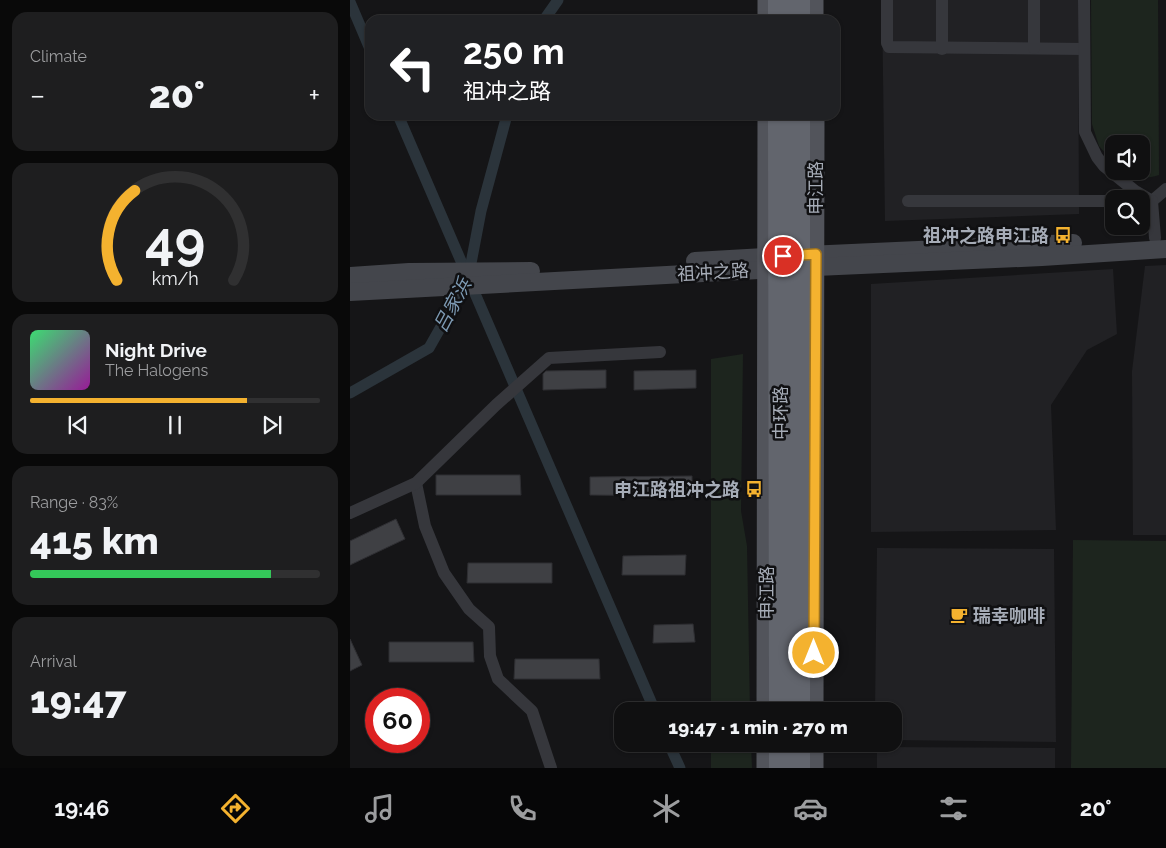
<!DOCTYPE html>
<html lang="en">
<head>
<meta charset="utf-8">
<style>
	:root { --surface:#101011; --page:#1e1e1f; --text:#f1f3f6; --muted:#9c9d9f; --line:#303031; --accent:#f4b22f }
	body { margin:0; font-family:Raleway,"Noto Sans SC",sans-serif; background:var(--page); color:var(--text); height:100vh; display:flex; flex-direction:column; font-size:19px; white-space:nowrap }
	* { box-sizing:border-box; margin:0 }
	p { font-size:16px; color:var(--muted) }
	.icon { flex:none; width:28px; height:28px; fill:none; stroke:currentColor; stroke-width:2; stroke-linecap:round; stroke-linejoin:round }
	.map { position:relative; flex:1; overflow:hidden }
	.details { display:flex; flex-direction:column; gap:12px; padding:12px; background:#090909; width:350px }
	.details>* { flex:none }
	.guide { position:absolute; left:15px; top:15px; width:475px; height:105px; border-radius:15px; box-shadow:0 1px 4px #0004,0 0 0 1px var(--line); background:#202124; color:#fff; overflow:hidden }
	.fabs { position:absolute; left:755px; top:135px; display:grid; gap:10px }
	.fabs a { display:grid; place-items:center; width:45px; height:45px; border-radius:10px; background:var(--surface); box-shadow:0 1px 4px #0004,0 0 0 1px var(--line); font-size:25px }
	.speed { position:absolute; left:15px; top:688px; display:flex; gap:10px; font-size:25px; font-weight:700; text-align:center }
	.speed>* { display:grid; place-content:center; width:65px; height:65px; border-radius:50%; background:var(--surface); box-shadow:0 1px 4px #0004,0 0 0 1px var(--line); line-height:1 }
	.speed .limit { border:8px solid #d22; background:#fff; color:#111 }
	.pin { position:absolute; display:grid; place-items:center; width:42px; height:42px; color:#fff; margin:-21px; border:2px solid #fff; border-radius:50%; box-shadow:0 1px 5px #0007 }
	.me { position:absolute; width:55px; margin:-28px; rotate:0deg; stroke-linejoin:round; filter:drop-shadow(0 0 4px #0008) }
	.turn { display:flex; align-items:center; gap:18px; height:105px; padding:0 15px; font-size:22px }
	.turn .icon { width:65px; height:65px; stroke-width:2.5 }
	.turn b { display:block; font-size:35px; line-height:42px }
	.big { font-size:38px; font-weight:800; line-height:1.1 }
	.details .tile { flex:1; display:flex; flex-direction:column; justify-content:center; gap:8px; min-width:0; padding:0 18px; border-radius:15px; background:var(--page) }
	.details .dial { align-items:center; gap:0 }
	.dial svg { height:130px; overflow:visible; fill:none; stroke:var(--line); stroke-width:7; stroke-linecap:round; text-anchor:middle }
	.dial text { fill:var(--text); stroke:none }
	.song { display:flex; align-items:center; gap:15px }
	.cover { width:60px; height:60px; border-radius:8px; background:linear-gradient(135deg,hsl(140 70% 55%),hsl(300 70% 35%)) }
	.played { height:5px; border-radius:2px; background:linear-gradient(90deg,var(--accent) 75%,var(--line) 75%) }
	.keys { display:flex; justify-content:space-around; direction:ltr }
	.heat { display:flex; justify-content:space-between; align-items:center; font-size:28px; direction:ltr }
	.charge { height:8px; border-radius:4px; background:linear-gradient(90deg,#34c759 83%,var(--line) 0) }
	.trip { position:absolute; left:264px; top:702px; width:288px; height:50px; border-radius:15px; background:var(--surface); box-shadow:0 1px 4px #0004,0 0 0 1px var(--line); font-weight:800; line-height:50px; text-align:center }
	.menu { display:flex; height:80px; justify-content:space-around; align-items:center; background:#060607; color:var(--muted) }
	.menu .icon { width:35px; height:35px }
	.menu .active { color:var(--accent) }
	.menu b { font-size:22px; color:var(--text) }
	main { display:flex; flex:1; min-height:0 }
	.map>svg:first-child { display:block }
	.built { fill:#212124 }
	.green { fill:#1d251e }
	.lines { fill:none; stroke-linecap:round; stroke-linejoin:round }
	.canal { stroke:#2b343b; stroke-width:11 }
	.building { fill:#3f4044; stroke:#2f2f33 }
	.street { stroke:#36373c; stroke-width:12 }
	.secondary { stroke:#44464c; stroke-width:18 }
	.primary { stroke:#52545b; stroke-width:19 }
	.highway { stroke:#62656d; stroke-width:22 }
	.route-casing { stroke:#9f741f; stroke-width:12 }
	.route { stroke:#f4b22f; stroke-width:9 }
	.labels { text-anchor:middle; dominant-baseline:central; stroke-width:5; stroke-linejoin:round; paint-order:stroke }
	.street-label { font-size:18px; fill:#a6acb7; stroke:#101012 }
	.poi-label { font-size:18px; font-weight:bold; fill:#a6acb7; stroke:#101012; text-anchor:end }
	.water-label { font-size:19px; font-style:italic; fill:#7d9ab3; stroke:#101012 }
</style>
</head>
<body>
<main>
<section class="details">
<div class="tile"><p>Climate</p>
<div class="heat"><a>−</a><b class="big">20°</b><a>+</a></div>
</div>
<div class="tile dial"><svg viewBox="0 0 100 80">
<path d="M14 69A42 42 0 1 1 86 69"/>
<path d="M14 69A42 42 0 0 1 25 14" stroke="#f4b22f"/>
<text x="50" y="56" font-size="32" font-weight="700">49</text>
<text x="50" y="72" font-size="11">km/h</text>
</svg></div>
<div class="tile">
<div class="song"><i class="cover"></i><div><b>Night Drive</b><p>The Halogens</p></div></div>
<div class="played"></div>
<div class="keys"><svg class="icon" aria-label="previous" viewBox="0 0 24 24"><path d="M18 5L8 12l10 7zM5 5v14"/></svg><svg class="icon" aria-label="pause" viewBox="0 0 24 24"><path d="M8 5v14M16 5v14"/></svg><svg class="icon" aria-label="next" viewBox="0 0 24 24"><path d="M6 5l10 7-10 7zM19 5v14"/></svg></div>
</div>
<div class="tile"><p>Range · 83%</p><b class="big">415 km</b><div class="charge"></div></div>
<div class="tile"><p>Arrival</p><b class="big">19:47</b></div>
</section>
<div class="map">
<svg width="816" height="768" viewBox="0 0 816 768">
	<rect width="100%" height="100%" fill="#151517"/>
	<g class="built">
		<path d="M532,0H728L729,214L535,221Z"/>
		<path d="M816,265V535H783L782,371L795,266Z"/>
		<path d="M763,269L767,334L737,350L701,405L706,530L521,532V284Z"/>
		<path d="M527,548L704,549L706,742L543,740L542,711H525Z"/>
		<path d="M527,747L705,748V768H527Z"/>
	</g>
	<g class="green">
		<path d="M741,0H808L809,175C793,180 789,178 774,171H791V144H764V163L749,146L742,124Z"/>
		<path d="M393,354L391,511L397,546L400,711H361V359Z"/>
		<path d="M723,540L816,541V768H721Z"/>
		<path d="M361,744H401L402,768H361Z"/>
	</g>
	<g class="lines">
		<g class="canal">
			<path d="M0,2L20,49"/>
			<path d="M194,20L208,0"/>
			<path d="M48,115L305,711"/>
			<path d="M0,393L79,348L118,279L131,211L157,115"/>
			<path d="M319,744L330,768"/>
		</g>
	</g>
	<g class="building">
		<path d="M256,370V388L193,390V374L196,371Z"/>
		<path d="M346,370V388L284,390V371Z"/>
		<path d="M86,475H170L171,495H86Z"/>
		<path d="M342,476V496L240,495V477Z"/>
		<path d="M46,519L55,539L0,565V541Z"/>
		<path d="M336,555L335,575H272L273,556Z"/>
		<path d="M118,563H202V583H117Z"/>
		<path d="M343,624L345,642L303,643L304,625Z"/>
		<path d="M0,639L12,665L0,671Z"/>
		<path d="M39,642H123L124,662H39Z"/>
		<path d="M165,659H249L250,679H164Z"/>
	</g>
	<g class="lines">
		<g class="street">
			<path d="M537,0V43L539,47L734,49"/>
			<path d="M684,0V48"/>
			<path d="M734,0L735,132L747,157L754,166L785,191L802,201"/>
			<path d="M592,49V0"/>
			<path d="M558,201H764"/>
			<path d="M795,201H802L816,189"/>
			<path d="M802,201L805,238"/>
			<path d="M66,483L75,526L94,573L119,609L139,627L140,656L148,679L182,711L201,768"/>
			<path d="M0,513L66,483L146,405L199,358L310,352"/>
		</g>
		<g class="secondary">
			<path d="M457,255L723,243"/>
			<path d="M345,261L431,256"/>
			<path d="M0,276L59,272L181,271"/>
			<path d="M0,292L466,267L692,257L816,249"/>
		</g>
		<g class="primary">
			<path d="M417,0V20"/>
			<path d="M464,0V20"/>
			<path d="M416,711L417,115"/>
			<path d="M464,711L465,115"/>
			<path d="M416,768V744"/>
			<path d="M464,768V744"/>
		</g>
		<g class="highway">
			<path d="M429,0V20"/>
			<path d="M449,0V20"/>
			<path d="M429,115L430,711"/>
			<path d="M449,115V711"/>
			<path d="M430,744V768"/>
			<path d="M449,768V744"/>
		</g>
	</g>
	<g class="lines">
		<g class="route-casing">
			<path id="route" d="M433,256L466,254L464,653"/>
		</g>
		<use href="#route" class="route"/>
	</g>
	<defs>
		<g id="bus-bare" transform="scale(1.35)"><path d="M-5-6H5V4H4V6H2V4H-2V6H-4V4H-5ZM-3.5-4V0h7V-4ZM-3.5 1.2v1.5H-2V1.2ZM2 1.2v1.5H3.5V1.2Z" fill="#f4b22f" stroke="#101012" stroke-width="2.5" paint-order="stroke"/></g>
		<g id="cafe-bare" transform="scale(1.35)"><path d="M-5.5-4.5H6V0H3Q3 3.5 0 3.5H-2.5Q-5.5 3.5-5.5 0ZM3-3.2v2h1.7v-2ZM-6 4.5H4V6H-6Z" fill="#f4b22f" stroke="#101012" stroke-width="2.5" paint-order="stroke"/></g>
	</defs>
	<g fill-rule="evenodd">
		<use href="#bus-bare" x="713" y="235"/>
		<use href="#bus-bare" x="404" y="489"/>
		<use href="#cafe-bare" x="609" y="615"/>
	</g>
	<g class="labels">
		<g class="street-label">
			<text transform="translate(465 188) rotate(-90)">申江路</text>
			<text transform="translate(363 272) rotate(-3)">祖冲之路</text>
			<text transform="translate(430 413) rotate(-90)">中环路</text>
			<text transform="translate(416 593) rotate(-90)">申江路</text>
		</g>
		<g class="poi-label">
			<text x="699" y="235">祖冲之路申江路</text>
			<text x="390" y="489">申江路祖冲之路</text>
			<text x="623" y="615" text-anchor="start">瑞幸咖啡</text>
		</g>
		<g class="water-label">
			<text transform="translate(102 305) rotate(-62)">吕家浜</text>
		</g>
	</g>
</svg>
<div class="fabs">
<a><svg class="icon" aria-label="sound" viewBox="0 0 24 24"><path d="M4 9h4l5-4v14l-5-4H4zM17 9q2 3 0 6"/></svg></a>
<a><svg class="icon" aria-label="search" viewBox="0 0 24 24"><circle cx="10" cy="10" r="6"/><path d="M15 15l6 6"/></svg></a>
</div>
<div class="speed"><div class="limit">60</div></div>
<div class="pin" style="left:433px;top:256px;background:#d93025"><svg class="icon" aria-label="arrive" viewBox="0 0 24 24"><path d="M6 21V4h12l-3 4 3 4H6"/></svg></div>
<svg class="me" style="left:464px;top:653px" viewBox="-20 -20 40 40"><circle r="17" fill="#f4b22f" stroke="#fff" stroke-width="3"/><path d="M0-11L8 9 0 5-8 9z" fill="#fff"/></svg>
<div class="trip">19:47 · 1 min · 270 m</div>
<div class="guide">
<div class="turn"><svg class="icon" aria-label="left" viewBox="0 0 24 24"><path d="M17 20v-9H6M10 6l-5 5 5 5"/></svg><div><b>250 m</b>祖冲之路</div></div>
</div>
</div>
</main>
<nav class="menu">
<b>19:46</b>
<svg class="icon active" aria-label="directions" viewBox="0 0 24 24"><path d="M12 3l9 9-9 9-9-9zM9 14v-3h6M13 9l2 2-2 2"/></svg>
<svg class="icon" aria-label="music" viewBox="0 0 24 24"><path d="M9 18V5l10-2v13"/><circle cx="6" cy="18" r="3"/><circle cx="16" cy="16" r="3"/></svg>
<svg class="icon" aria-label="phone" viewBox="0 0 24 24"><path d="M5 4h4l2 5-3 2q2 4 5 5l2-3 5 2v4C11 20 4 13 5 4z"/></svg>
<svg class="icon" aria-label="climate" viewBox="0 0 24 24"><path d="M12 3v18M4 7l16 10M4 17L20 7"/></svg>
<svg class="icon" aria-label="car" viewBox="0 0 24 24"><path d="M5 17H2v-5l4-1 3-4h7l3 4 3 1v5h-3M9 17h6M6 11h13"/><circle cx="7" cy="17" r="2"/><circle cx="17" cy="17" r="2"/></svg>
<svg class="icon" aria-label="filters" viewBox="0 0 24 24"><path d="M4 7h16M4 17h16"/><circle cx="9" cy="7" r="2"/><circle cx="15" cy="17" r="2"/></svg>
<b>20°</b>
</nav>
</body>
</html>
